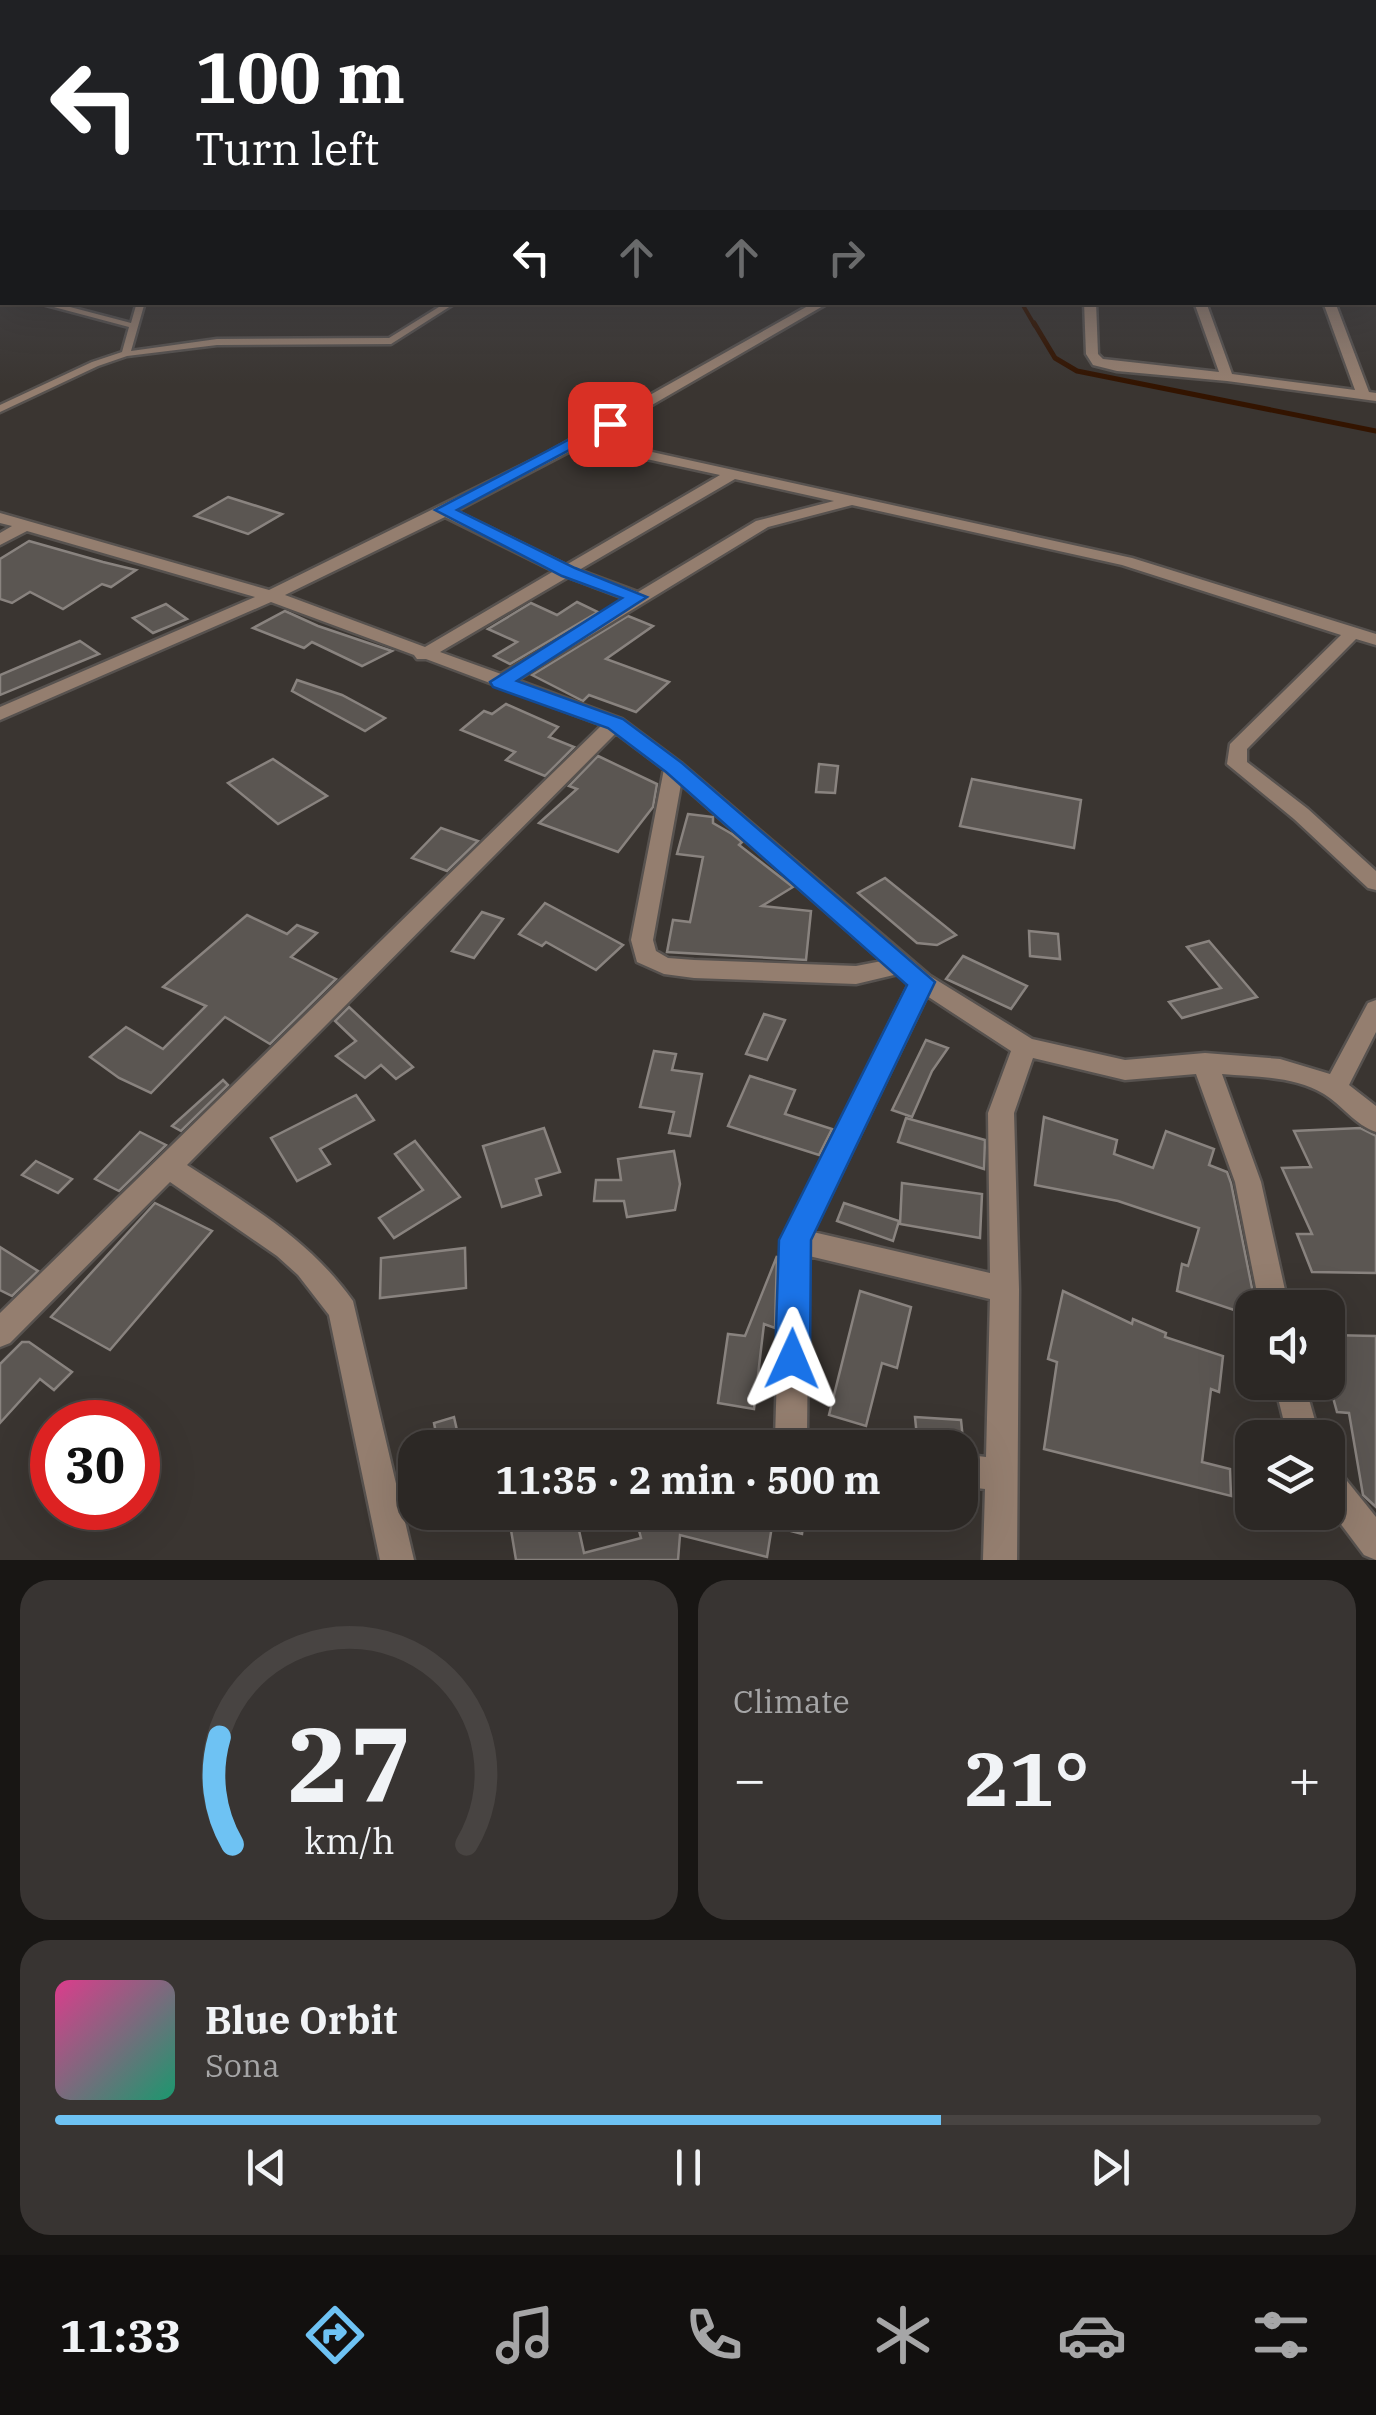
<!DOCTYPE html>
<html lang="en">
<head>
<meta charset="utf-8">
<style>
	:root { --surface:#2c2825; --page:#383432; --text:#f1f3f6; --muted:#a6a6a7; --line:#484442; --accent:#6ec2f3 }
	body { margin:0; font-family:"IBM Plex Serif",serif; background:var(--page); color:var(--text); height:100vh; display:flex; flex-direction:column; font-size:38px; white-space:nowrap }
	* { box-sizing:border-box; margin:0 }
	p { font-size:32px; color:var(--muted) }
	.icon { flex:none; width:55px; height:55px; fill:none; stroke:currentColor; stroke-width:2; stroke-linecap:round; stroke-linejoin:round }
	.map { position:relative; height:1560px; overflow:hidden }
	.drawer { display:flex; flex-direction:column; gap:20px; padding:20px; background:#181614; flex:1 }
	.drawer>* { flex:none }
	.guide { position:absolute; left:0px; top:0px; width:1378px; height:305px; box-shadow:0 10px 40px #0002,0 0 0 2px var(--line); background:#202124; color:#fff; overflow:hidden }
	.fabs { position:absolute; left:1235px; top:1290px; display:grid; gap:20px }
	.fabs a { display:grid; place-items:center; width:110px; height:110px; border-radius:20px; background:var(--surface); box-shadow:0 10px 40px #0002,0 0 0 2px var(--line); font-size:50px }
	.speed { position:absolute; left:30px; top:1400px; display:flex; gap:20px; font-size:50px; font-weight:700; text-align:center }
	.speed>* { display:grid; place-content:center; width:130px; height:130px; border-radius:50%; background:var(--surface); box-shadow:0 10px 40px #0002,0 0 0 2px var(--line); line-height:1 }
	.speed .limit { border:15px solid #d22; background:#fff; color:#111 }
	.pin { position:absolute; display:grid; place-items:center; width:85px; height:85px; color:#fff; margin:-42px; border-radius:20px; box-shadow:0 5px 15px #0006 }
	.me { position:absolute; width:110px; margin:-55px; rotate:1deg; stroke-linejoin:round; filter:drop-shadow(0 0 8px #0008) }
	.turn { display:flex; align-items:center; gap:35px; height:210px; padding:0 30px; font-size:45px }
	.turn .icon { width:130px; height:130px; stroke-width:2.5 }
	.turn b { display:block; font-size:70px; line-height:85px }
	.lanes { display:flex; align-items:center; height:95px; padding:0 30px; background:#0003; justify-content:center; gap:50px; direction:ltr }
	.lanes .off { opacity:.35 }
	.big { font-size:75px; font-weight:700; line-height:1.1 }
	.drawer .widget { flex:1; display:flex; flex-direction:column; justify-content:center; gap:15px; min-width:0; padding:0 35px; border-radius:30px; background:var(--page) }
	.drawer .dial { align-items:center; gap:0 }
	.dial svg { height:260px; overflow:visible; fill:none; stroke:var(--line); stroke-width:7; stroke-linecap:round; text-anchor:middle }
	.dial text { fill:var(--text); stroke:none }
	.song { display:flex; align-items:center; gap:30px }
	.cover { width:120px; height:120px; border-radius:15px; background:linear-gradient(135deg,hsl(330 70% 55%),hsl(160 70% 35%)) }
	.played { height:10px; border-radius:5px; background:linear-gradient(90deg,var(--accent) 70%,var(--line) 70%) }
	.keys { display:flex; justify-content:space-around; direction:ltr }
	.heat { display:flex; justify-content:space-between; align-items:center; font-size:55px; direction:ltr }
	.drawer .tiles { flex:1; display:grid; gap:20px; grid-template-columns:1fr 1fr }
	.widget:last-child { grid-column:span 2 }
	.trip { position:absolute; left:398px; top:1430px; width:580px; height:100px; border-radius:30px; background:var(--surface); box-shadow:0 10px 40px #0002,0 0 0 2px var(--line); font-weight:700; line-height:100px; text-align:center }
	.tabs { display:flex; height:160px; justify-content:space-around; align-items:center; background:#12100f; color:var(--muted) }
	.tabs .icon { width:70px; height:70px }
	.tabs .current { color:var(--accent) }
	.tabs b { font-size:45px; color:var(--text) }
	.map>svg:first-child { display:block }
	.lines { fill:none; stroke-linecap:round; stroke-linejoin:round }
	.stream-far1 { stroke:#331400; stroke-width:4 }
	.stream { stroke:#331400; stroke-width:5 }
	.building { fill:#5b5652; stroke:#89837f; stroke-width:2.5 }
	.service-casing { stroke:#57524f; stroke-width:5 }
	.minor-casing { stroke:#57524f; stroke-width:5 }
	.service { fill:#947e6f; fill-rule:evenodd }
	.minor { fill:#947e6f; fill-rule:evenodd }
	.route { fill:#1a73e8; stroke:#114b97; stroke-width:2.5 }
</style>
</head>
<body>
<div class="map">
<svg width="1376" height="1560" viewBox="0 0 1376 1560">
	<rect width="100%" height="100%" fill="#3a3531"/>
	<g class="lines">
		<path class="stream-far1" d="M1021,302L1035,326"/>
		<path class="stream" d="M1034,323L1055,358L1077,371L1376,431"/>
	</g>
	<g class="building">
		<path d="M228,497L282,514L248,534L195,516Z"/>
		<path d="M29,541L103,562L136,570L111,587L102,584L63,609L30,592L12,603L0,599V559Z"/>
		<path d="M577,602L598,612L510,664L494,656L517,642L488,629L531,603L557,615Z"/>
		<path d="M166,604L187,619L153,633L133,618Z"/>
		<path d="M285,611L318,626L392,651L362,666L312,642L304,648L253,628Z"/>
		<path d="M628,616L653,626L606,659L669,682L636,712L589,695L583,701L532,675Z"/>
		<path d="M80,641L99,654L0,695V675Z"/>
		<path d="M297,680L342,695L385,718L365,731L292,691Z"/>
		<path d="M506,704L558,727L549,737L574,747L545,776L506,760L515,752L461,730L484,711L492,714Z"/>
		<path d="M598,756L657,784L653,807L618,852L539,823L577,789L569,786Z"/>
		<path d="M273,759L327,796L278,824L228,783Z"/>
		<path d="M819,764L838,766L835,793L816,792Z"/>
		<path d="M972,779L1081,800L1074,848L960,826Z"/>
		<path d="M688,814L713,817V823L732,834L742,842L739,845L793,887L762,906L811,911L806,960L667,952L673,920L690,922L703,857L677,854Z"/>
		<path d="M441,828L478,841L447,871L412,858Z"/>
		<path d="M885,878L956,935L937,945L917,943L858,893Z"/>
		<path d="M545,903L601,933L623,945L596,970L546,942L542,946L519,934Z"/>
		<path d="M482,912L503,919L474,958L452,951Z"/>
		<path d="M247,915L287,934L297,925L317,933L291,957L336,979L270,1044L225,1017L151,1093L119,1078L90,1057L126,1027L163,1049L206,1006L163,987Z"/>
		<path d="M1029,931L1058,934L1060,959L1030,956Z"/>
		<path d="M1209,941L1257,997L1182,1018L1169,1002L1221,988L1187,947Z"/>
		<path d="M963,956L1027,986L1011,1009L946,979Z"/>
		<path d="M349,1007L413,1067L396,1079L381,1065L365,1078L336,1056L356,1041L335,1021Z"/>
		<path d="M764,1014L785,1020L767,1060L746,1054Z"/>
		<path d="M926,1040L948,1048L932,1071L912,1117L892,1110Z"/>
		<path d="M654,1051L676,1054L672,1070L702,1074L690,1136L669,1133L674,1112L640,1107Z"/>
		<path d="M750,1076L795,1090L785,1114L832,1129L819,1155L728,1126Z"/>
		<path d="M223,1080L228,1085L181,1131L172,1126Z"/>
		<path d="M356,1095L374,1120L320,1149L330,1164L297,1181L271,1138Z"/>
		<path d="M1044,1117L1117,1140L1114,1154L1153,1168L1166,1131L1214,1149L1209,1165L1227,1172L1231,1183L1256,1308H1252V1316L1177,1291L1182,1264L1188,1266L1199,1228L1118,1201L1035,1185Z"/>
		<path d="M906,1118L985,1140L984,1169L898,1142Z"/>
		<path d="M544,1128L560,1172L536,1179L541,1195L502,1207L483,1146Z"/>
		<path d="M1360,1128L1376,1136V1273L1312,1272L1297,1234H1312L1282,1168L1311,1167L1294,1131Z"/>
		<path d="M140,1132L166,1145L119,1191L95,1179Z"/>
		<path d="M415,1141L460,1197L394,1238L379,1218L423,1190L395,1154Z"/>
		<path d="M674,1151L680,1184L675,1210L627,1217L624,1201H594L596,1180H621L618,1159Z"/>
		<path d="M36,1161L72,1179L58,1193L22,1175Z"/>
		<path d="M902,1183L982,1194L980,1238L900,1224Z"/>
		<path d="M155,1203L212,1231L110,1350L51,1317Z"/>
		<path d="M844,1203L899,1221L893,1241L837,1221Z"/>
		<path d="M0,1247L38,1271L12,1296L0,1290Z"/>
		<path d="M465,1248L466,1288L380,1298L381,1258Z"/>
		<path d="M777,1256L775,1328L764,1324L754,1409L718,1403L728,1334L745,1336Z"/>
		<path d="M860,1291L911,1307L897,1368L882,1363L866,1426L829,1415Z"/>
		<path d="M1063,1291L1132,1324L1133,1319L1166,1333L1165,1337L1223,1356L1219,1392L1211,1389L1202,1462L1230,1469L1231,1496L1044,1449L1057,1362L1048,1359Z"/>
		<path d="M1328,1335L1376,1336V1507L1363,1495L1349,1413L1337,1412L1328,1379Z"/>
		<path d="M22,1342H29L72,1372L54,1390L40,1379L0,1423V1364Z"/>
		<path d="M454,1417L461,1448H439L434,1423Z"/>
		<path d="M915,1417L961,1420L963,1440L917,1437Z"/>
		<path d="M508,1512H575L584,1553L641,1538L634,1512H805L802,1534L772,1526L767,1557L680,1535L678,1560H516Z"/>
	</g>
	<g class="lines">
		<g class="service-casing">
			<g id="service">
				<rect x="0" y="291" width="2" height="5"/>
				<path d="M35,302H51L131,323L137,302H145L131,351L217,339L389,338L447,302H457L391,344L217,345L127,356L98,366L0,412V405L92,362L122,352L129,327Z"/>
			</g>
		</g>
		<g class="minor-casing">
			<g id="minor">
				<rect x="1375" y="167" width="1" height="4"/>
				<rect x="1375" y="213" width="1" height="6"/>
				<rect x="1375" y="246" width="1" height="6"/>
				<path d="M815,302H830L593,439L1132,558L1376,634V645L1356,639L1247,749V762L1308,809L1376,871V890L1368,888L1294,819L1227,764L1230,744L1341,635L1122,565L852,505L768,527L517,680L622,719L681,763L930,976L1032,1039L1125,1060L1205,1053L1280,1059L1330,1074L1368,1003L1376,1000V1032L1349,1085L1376,1106V1132C1355,1125 1342,1105 1324,1094C1293,1076 1256,1077 1222,1074L1261,1182L1289,1308H1260L1235,1182L1196,1074L1125,1080L1033,1058L1014,1113L1019,1289L1017,1560H983L985,1489L960,1486V1454L986,1457L990,1299L809,1256L807,1432L817,1448H779L775,1439L781,1240L909,984L898,974L856,984L694,978L664,974L637,962L631,940L664,769L616,733L187,1165C249,1205 310,1240 353,1301L414,1560H380L329,1315L298,1275L277,1256L170,1182L10,1343L0,1347V1313L602,725L426,659H417L414,655L271,602L0,720V707L255,597L27,531L0,545V533L12,526L0,523V513L269,590L547,453ZM582,445L720,475L566,565L456,511ZM735,479L834,501L756,521L638,592L579,570ZM445,517L554,571L425,647L285,595ZM568,577L626,599L501,674L440,652ZM681,784L882,961L856,966L694,960L668,958L656,951L653,940ZM927,996L1011,1051L988,1113L990,1273L813,1232Z"/>
				<path d="M1084,302H1096L1098,354L1103,359L1219,372L1194,302H1206L1232,374L1355,390L1323,302H1335L1369,392L1376,393V401L1227,381L1117,371L1093,365L1086,354Z"/>
				<path d="M1274,1382H1304L1320,1438H1288Z"/>
				<path d="M1328,1466L1339,1471L1376,1517V1560L1364,1555L1328,1507Z"/>
			</g>
		</g>
		<use href="#service" class="service"/>
		<use href="#minor" class="minor"/>
	</g>
	<linearGradient id="sky" x2="0" y2="1"><stop stop-color="#201d1b"/><stop offset="0.43" stop-color="#4f515a"/><stop offset="1" stop-color="#4f515a" stop-opacity="0"/></linearGradient>
	<rect width="1376" height="385" fill="url(#sky)"/>
	<path class="route" d="M604,421L618,424L457,510L575,568L647,597L517,681L623,719L682,763L935,982L811,1240L810,1359L805,1371L792,1375L780,1371L775,1359L779,1240L907,985L666,772L608,728L493,687L490,682L622,598L562,576L435,510Z"/>
</svg>
<div class="fabs">
<a><svg class="icon" aria-label="sound" viewBox="0 0 24 24"><path d="M4 9h4l5-4v14l-5-4H4zM17 9q2 3 0 6"/></svg></a>
<a><svg class="icon" aria-label="layers" viewBox="0 0 24 24"><path d="M12 4l9 5-9 5-9-5zM3 14l9 5 9-5"/></svg></a>
</div>
<div class="speed"><div class="limit">30</div></div>
<div class="pin" style="left:610px;top:424px;background:#d93025"><svg class="icon" aria-label="arrive" viewBox="0 0 24 24"><path d="M6 21V4h12l-3 4 3 4H6"/></svg></div>
<svg class="me" style="left:792px;top:1359px" viewBox="-20 -20 40 40"><path d="M0-17L14 15 0 8-14 15z" fill="#1a73e8" stroke="#fff" stroke-width="4"/></svg>
<div class="trip">11:35 · 2 min · 500 m</div>
<div class="guide">
<div class="turn"><svg class="icon" aria-label="left" viewBox="0 0 24 24"><path d="M17 20v-9H6M10 6l-5 5 5 5"/></svg><div><b>100 m</b>Turn left</div></div>
<div class="lanes"><svg class="icon" aria-label="left" viewBox="0 0 24 24"><path d="M17 20v-9H6M10 6l-5 5 5 5"/></svg><svg class="icon off" aria-label="ahead" viewBox="0 0 24 24"><path d="M12 20V5M6 11l6-6 6 6"/></svg><svg class="icon off" aria-label="ahead" viewBox="0 0 24 24"><path d="M12 20V5M6 11l6-6 6 6"/></svg><svg class="icon off" aria-label="right" viewBox="0 0 24 24"><path d="M7 20v-9h11M14 6l5 5-5 5"/></svg></div>
</div>
</div>
<section class="drawer">
<div class="tiles">
<div class="widget dial"><svg viewBox="0 0 100 80">
<path d="M14 69A42 42 0 1 1 86 69"/>
<path d="M14 69A42 42 0 0 1 10 36" stroke="#6ec2f3"/>
<text x="50" y="56" font-size="32" font-weight="700">27</text>
<text x="50" y="72" font-size="11">km/h</text>
</svg></div>
<div class="widget"><p>Climate</p>
<div class="heat"><a>−</a><b class="big">21°</b><a>+</a></div>
</div>
<div class="widget">
<div class="song"><i class="cover"></i><div><b>Blue Orbit</b><p>Sona</p></div></div>
<div class="played"></div>
<div class="keys"><svg class="icon" aria-label="previous" viewBox="0 0 24 24"><path d="M18 5L8 12l10 7zM5 5v14"/></svg><svg class="icon" aria-label="pause" viewBox="0 0 24 24"><path d="M8 5v14M16 5v14"/></svg><svg class="icon" aria-label="next" viewBox="0 0 24 24"><path d="M6 5l10 7-10 7zM19 5v14"/></svg></div>
</div>
</div>
</section>
<nav class="tabs">
<b>11:33</b>
<svg class="icon current" aria-label="directions" viewBox="0 0 24 24"><path d="M12 3l9 9-9 9-9-9zM9 14v-3h6M13 9l2 2-2 2"/></svg>
<svg class="icon" aria-label="music" viewBox="0 0 24 24"><path d="M9 18V5l10-2v13"/><circle cx="6" cy="18" r="3"/><circle cx="16" cy="16" r="3"/></svg>
<svg class="icon" aria-label="phone" viewBox="0 0 24 24"><path d="M5 4h4l2 5-3 2q2 4 5 5l2-3 5 2v4C11 20 4 13 5 4z"/></svg>
<svg class="icon" aria-label="climate" viewBox="0 0 24 24"><path d="M12 3v18M4 7l16 10M4 17L20 7"/></svg>
<svg class="icon" aria-label="car" viewBox="0 0 24 24"><path d="M5 17H2v-5l4-1 3-4h7l3 4 3 1v5h-3M9 17h6M6 11h13"/><circle cx="7" cy="17" r="2"/><circle cx="17" cy="17" r="2"/></svg>
<svg class="icon" aria-label="filters" viewBox="0 0 24 24"><path d="M4 7h16M4 17h16"/><circle cx="9" cy="7" r="2"/><circle cx="15" cy="17" r="2"/></svg>
</nav>
</body>
</html>
